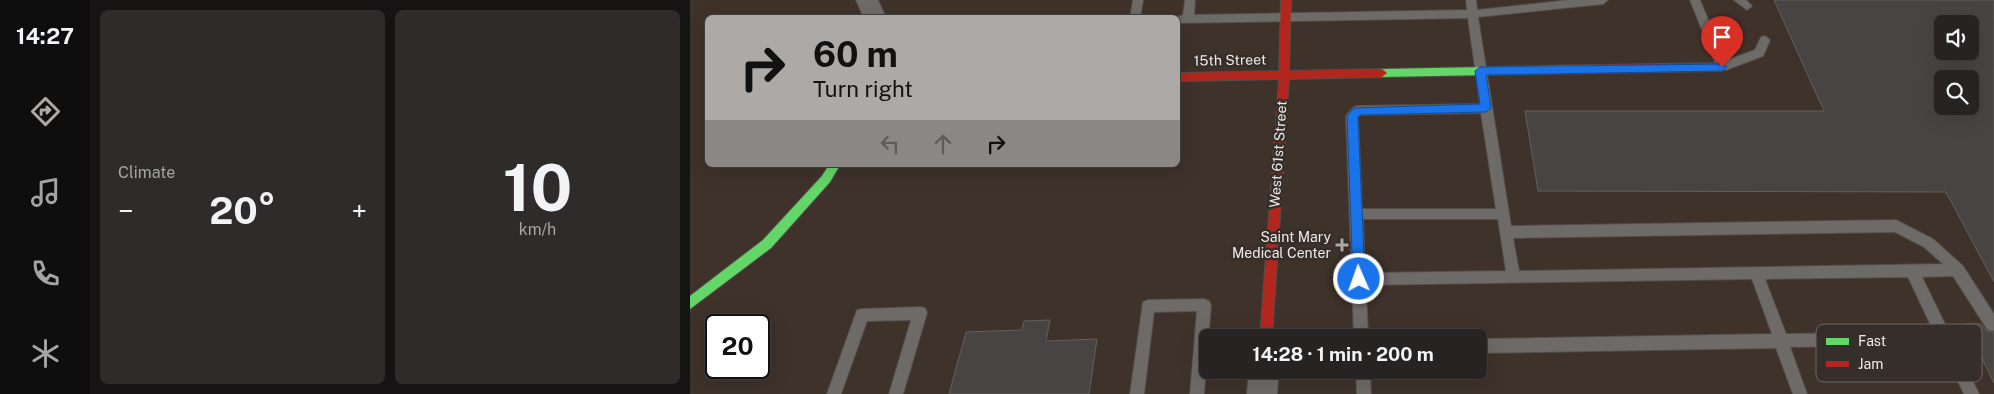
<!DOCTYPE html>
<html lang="en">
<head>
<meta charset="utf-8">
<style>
	:root { --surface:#262322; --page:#2e2b2a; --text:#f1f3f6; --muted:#a4a4a5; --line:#424040; --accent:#ada9a7 }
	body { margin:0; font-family:"Public Sans",sans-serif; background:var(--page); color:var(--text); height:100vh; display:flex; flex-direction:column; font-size:19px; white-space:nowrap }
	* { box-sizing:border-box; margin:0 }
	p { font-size:16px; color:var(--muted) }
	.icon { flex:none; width:28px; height:28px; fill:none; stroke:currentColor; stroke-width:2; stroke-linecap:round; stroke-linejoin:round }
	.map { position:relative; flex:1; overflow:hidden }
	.sheet { display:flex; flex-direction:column; gap:10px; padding:10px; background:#151313; width:600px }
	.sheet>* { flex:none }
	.hud { position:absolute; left:15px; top:15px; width:475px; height:152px; border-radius:8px; box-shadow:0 5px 20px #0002,0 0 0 1px var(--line); background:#ada9a7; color:#111; overflow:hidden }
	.tools { position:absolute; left:1244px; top:15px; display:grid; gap:10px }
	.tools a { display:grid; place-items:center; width:45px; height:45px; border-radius:8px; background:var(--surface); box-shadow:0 5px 20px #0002,0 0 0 1px var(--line); font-size:25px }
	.speed { position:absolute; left:15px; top:314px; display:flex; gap:10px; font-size:25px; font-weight:700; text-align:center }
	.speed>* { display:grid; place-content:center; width:65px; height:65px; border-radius:50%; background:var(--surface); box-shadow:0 5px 20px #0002,0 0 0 1px var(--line); line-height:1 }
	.speed .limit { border:2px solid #111; border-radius:8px; background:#fff; color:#111 }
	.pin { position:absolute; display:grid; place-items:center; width:42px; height:42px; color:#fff; margin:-51px -21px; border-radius:50% 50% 50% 0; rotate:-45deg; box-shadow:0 0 5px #0007 }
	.pin .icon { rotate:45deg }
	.me { position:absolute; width:55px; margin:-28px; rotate:358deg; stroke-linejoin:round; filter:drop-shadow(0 0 4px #0008) }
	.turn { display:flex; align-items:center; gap:18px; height:105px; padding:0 25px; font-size:22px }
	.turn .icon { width:65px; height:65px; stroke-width:2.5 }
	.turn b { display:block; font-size:35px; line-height:42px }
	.lanes { display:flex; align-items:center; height:48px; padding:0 25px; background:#0003; justify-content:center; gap:25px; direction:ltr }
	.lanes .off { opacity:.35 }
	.big { font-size:38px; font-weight:700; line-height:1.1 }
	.sheet .tile { flex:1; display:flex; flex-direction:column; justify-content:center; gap:8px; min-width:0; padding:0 18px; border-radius:8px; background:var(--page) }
	.sheet .dial { align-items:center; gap:0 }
	.dial b { font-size:65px; line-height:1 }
	.heat { display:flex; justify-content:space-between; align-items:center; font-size:28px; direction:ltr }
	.sheet .tiles { flex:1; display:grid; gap:10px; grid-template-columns:repeat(2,1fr) }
	.trip { position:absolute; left:509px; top:329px; width:288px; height:50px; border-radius:8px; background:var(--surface); box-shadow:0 5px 20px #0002,0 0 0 1px var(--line); font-weight:700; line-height:50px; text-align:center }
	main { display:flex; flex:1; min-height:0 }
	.menu { display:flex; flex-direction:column; width:90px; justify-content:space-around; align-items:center; background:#0f0e0e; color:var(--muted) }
	.menu .icon { width:35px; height:35px }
	.menu .active { color:var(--accent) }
	.menu b { font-size:22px; color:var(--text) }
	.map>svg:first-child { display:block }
	.built { fill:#3e322b; fill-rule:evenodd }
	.building { fill:#484443; stroke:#635f5d; fill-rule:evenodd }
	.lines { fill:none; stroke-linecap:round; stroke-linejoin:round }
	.lane-casing { stroke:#514e4c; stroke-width:2 }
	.street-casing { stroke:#514e4c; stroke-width:2 }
	.fast-casing { stroke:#514e4c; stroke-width:2 }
	.jam-casing { stroke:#514e4c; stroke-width:2 }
	.lane { fill:#6d6a68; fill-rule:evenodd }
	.street { fill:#6d6a68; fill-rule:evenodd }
	.fast { fill:#63d668; fill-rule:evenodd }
	.jam { fill:#b3261e; fill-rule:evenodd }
	.route { fill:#1a73e8; stroke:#114b97 }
	.poi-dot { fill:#ada9a7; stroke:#362e2a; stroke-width:2 }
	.labels { text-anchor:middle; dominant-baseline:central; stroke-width:5; stroke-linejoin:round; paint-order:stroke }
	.street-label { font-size:14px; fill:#efeae8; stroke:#362e2a }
	.poi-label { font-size:14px; fill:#efeae8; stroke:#362e2a; text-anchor:end }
	.key { fill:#362e2a; stroke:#6e6663; stroke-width:1 }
	.key-label { font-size:14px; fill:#efeae8 }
</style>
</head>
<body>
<main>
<nav class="menu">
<b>14:27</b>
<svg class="icon active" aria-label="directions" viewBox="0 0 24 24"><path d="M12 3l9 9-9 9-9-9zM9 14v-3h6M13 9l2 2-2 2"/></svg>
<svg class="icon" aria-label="music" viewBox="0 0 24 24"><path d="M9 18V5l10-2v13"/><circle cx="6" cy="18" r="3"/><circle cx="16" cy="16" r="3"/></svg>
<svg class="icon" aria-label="phone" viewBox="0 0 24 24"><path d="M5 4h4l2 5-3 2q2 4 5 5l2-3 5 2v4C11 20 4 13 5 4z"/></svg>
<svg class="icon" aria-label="climate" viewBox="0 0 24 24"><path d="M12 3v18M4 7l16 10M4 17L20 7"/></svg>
</nav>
<section class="sheet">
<div class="tiles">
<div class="tile"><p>Climate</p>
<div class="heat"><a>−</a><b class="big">20°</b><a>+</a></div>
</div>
<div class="tile dial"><b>10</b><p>km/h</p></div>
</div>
</section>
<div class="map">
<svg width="1304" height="394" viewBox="0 0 1304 394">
	<rect width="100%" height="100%" fill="#332f2d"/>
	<path class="built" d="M0,0H1304V394H0ZM18,18H488V165H18ZM1252,24H1280V51H1252ZM1252,79H1280V106H1252ZM26,325H69V368H26ZM518,338H788V370H518Z"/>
	<g class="building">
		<path d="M1084,0H1304V282L1256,192L848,191L835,111H1134ZM1252,24H1280V51H1252ZM1252,79H1280V106H1252Z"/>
		<path d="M360,320L356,341L407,339L399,394H259L276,332L332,330L334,321Z"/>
		<path d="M1275,324H1291L1296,331L1304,332V383Z"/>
	</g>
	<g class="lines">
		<g class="lane-casing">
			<g id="lane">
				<path d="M443,0H453L450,18H440Z"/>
				<path d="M495,0H505L504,15L777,10L776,0H786L787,10L879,0H918L913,4L788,17L821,226L1206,220L1243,239L1273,266L1304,314V330L1302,331L1297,329L1263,276L1232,277L1289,394H1274L1251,345L1100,347L1117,394H1103L1086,348L788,353V339L1082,334L1062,279L676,285L678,338H664L656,116L663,108L667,106L790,104L778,18L488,23V18H484L493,15ZM791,113L806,209H672L668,117L670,115ZM673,219H808L816,271L675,273ZM1205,232L1234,247L1253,264L829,271L823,238ZM1218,277L1244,332L1096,334L1075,279Z"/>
				<path d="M1000,0H1010L1035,61L1065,50L1071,37L1075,36L1080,40L1073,56L1036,70H1028Z"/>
				<path d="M1044,0H1056L1062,6L1057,10Z"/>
				<path d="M514,299L519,301L521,305L514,394H500L507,311L464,312L454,394H440L453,302L458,300Z"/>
				<path d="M230,307L235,308L237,313L213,394H199L221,320L177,321L151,394H137L167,310L172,309Z"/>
				<path d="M666,370H680L681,394H667Z"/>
			</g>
		</g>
		<g class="street-casing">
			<g id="street">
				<path d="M166,0H188L196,18H174Z"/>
				<path d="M559,370H589L587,394H557Z"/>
			</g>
		</g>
		<g class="fast-casing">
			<g id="fast">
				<path d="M906,65L911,69L906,73L692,77L687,73L692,69Z"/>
				<path d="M139,165H150L140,182L81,248L0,309V296L73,240L132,176Z"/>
			</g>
		</g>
		<g class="jam-casing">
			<g id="jam">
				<path d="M591,0H601L599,71L692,69L697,73L692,77L599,79L582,338H570L589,79L488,81V73L589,71Z"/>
				<path d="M1032,63L1037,67L1032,71L906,73L901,69L906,65Z"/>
			</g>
		</g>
		<use href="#lane" class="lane"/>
		<use href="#street" class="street"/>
		<use href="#fast" class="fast"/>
		<use href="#jam" class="jam"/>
	</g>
	<path class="route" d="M1032,64L1037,67L1032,71L796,75L801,108L796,112L670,115L668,117L675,279L673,283L669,285L665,283L663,279L657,116L664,108L790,104L785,71L790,67Z"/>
	<path class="poi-dot" d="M649.5 237.5h5v5h5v5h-5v5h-5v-5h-5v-5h5z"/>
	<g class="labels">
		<g class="street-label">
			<text transform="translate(540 60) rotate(-1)">15th Street</text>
			<text transform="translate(588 154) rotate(-86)">West 61st Street</text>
		</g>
		<g class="poi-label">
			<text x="641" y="237">Saint Mary<tspan x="641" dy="16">Medical Center</tspan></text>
		</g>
	</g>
	<rect x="1126" y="324" width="166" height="58" rx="8" class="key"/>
	<rect x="1136" y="338" width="23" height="7" fill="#63d668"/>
	<rect x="1136" y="361" width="23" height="6" fill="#b3261e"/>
	<g class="key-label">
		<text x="1168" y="346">Fast</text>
		<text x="1168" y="369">Jam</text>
	</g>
</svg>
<div class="tools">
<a><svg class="icon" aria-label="sound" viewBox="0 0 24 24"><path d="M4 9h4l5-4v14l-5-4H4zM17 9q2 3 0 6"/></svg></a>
<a><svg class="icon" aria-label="search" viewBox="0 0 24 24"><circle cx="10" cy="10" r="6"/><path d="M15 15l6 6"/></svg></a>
</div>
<div class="speed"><div class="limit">20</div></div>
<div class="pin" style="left:1032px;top:67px;background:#d93025"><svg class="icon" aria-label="arrive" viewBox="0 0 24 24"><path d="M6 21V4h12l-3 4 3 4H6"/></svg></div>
<svg class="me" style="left:669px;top:279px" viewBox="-20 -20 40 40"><circle r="17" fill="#1a73e8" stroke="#fff" stroke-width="3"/><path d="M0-11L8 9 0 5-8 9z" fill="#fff"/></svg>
<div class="trip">14:28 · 1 min · 200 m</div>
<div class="hud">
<div class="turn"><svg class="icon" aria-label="right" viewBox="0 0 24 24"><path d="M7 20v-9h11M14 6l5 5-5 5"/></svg><div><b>60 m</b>Turn right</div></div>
<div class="lanes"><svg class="icon off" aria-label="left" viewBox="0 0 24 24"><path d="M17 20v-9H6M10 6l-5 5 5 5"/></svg><svg class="icon off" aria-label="ahead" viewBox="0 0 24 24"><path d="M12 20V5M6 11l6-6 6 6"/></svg><svg class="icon" aria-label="right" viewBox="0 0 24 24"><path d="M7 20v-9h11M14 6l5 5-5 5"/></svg></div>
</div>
</div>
</main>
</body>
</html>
